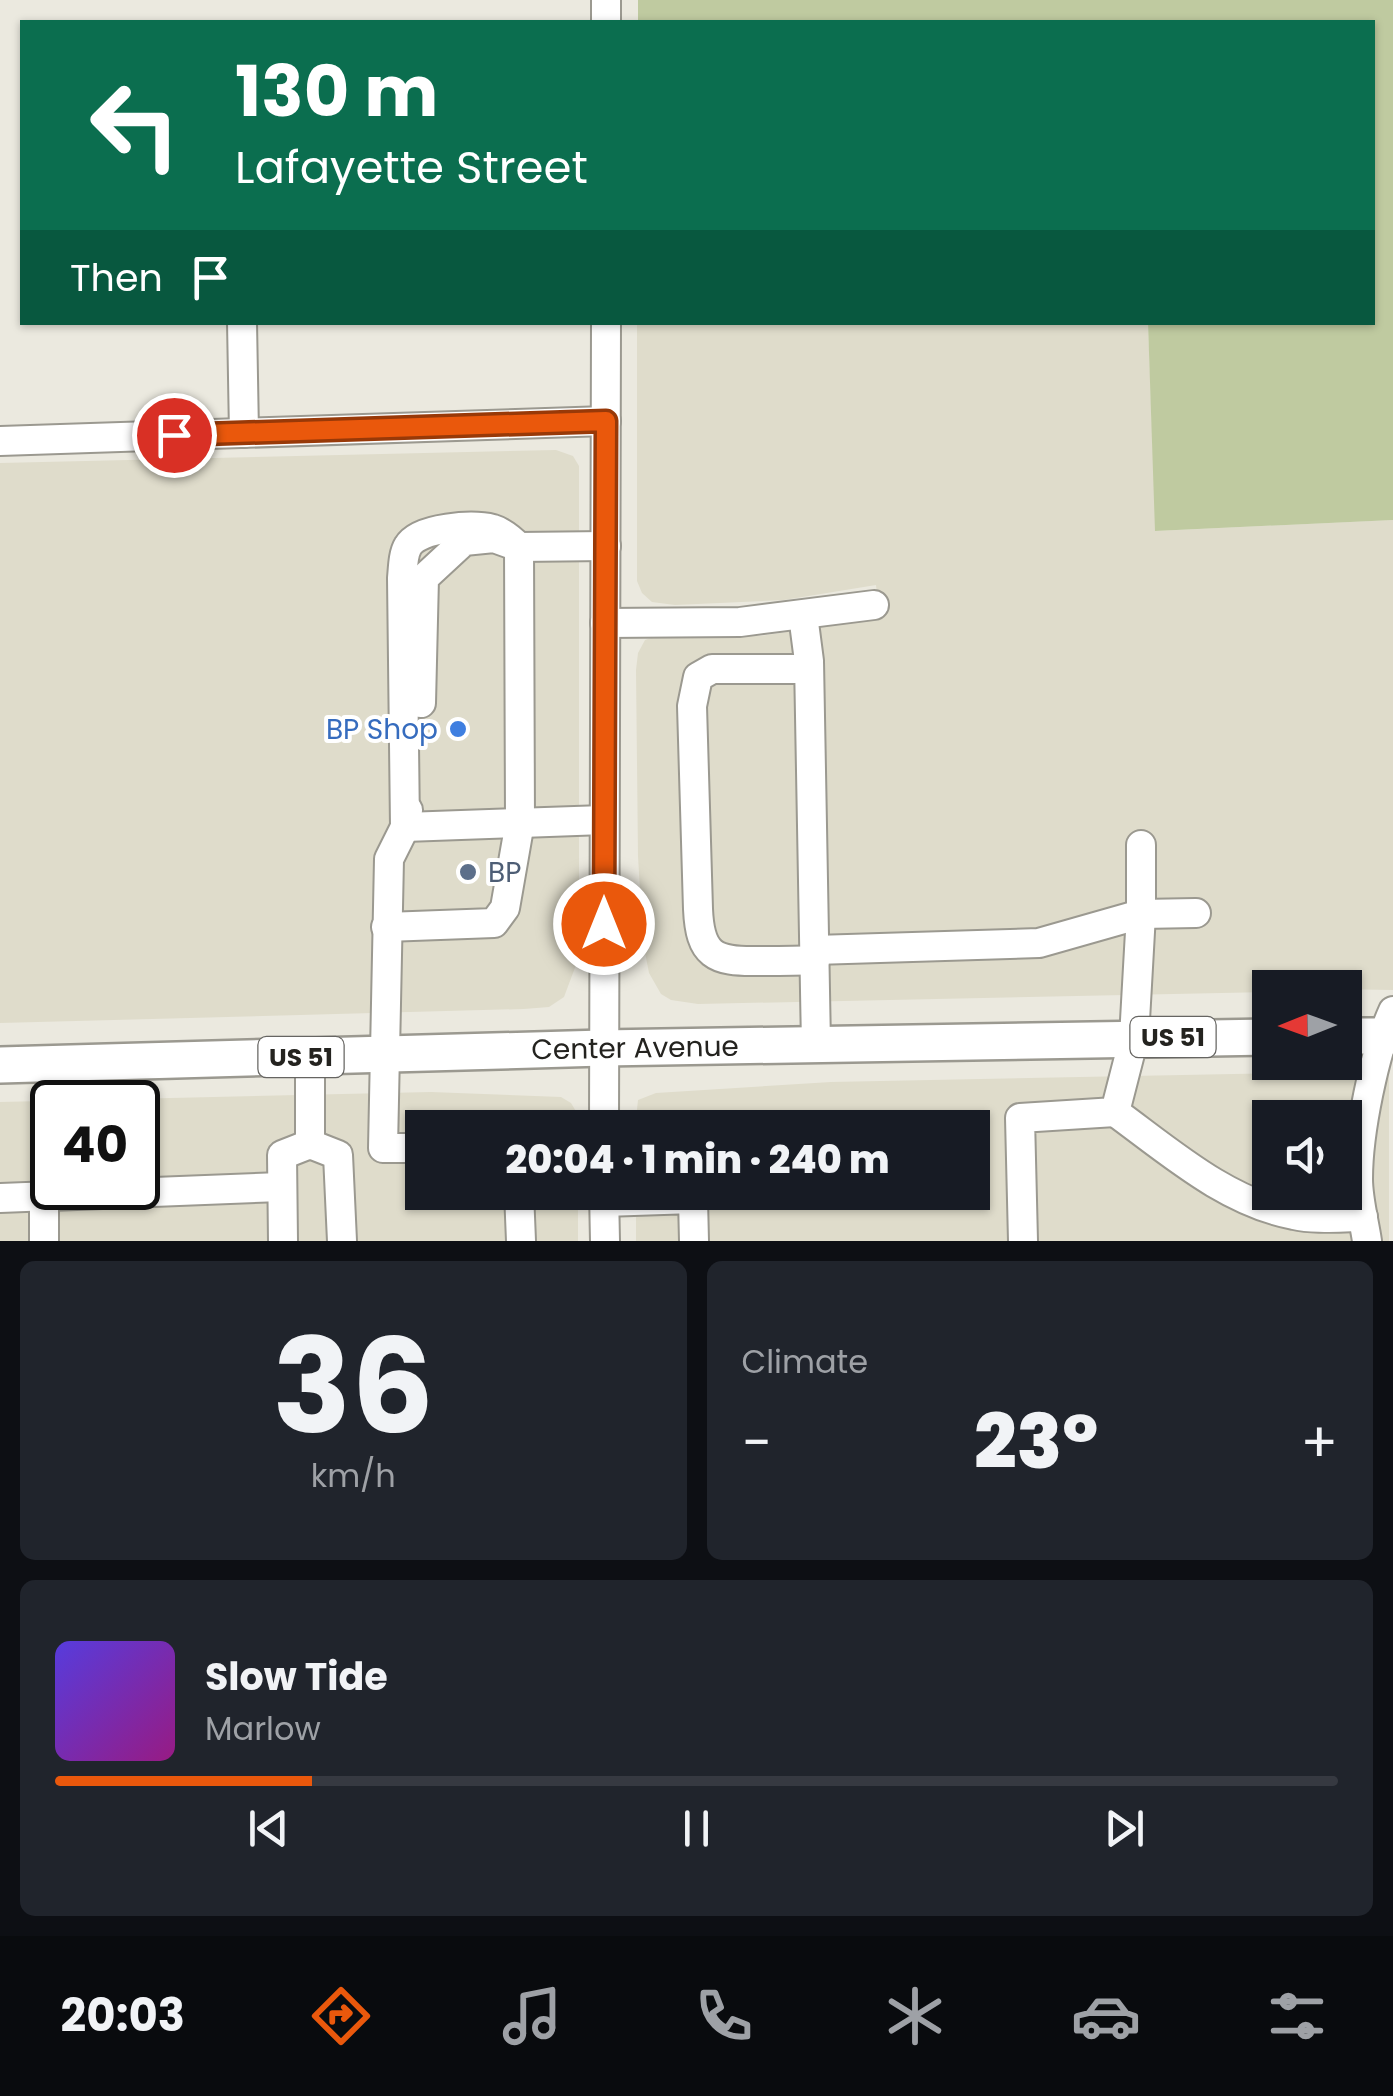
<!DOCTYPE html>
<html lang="en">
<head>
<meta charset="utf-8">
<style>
	:root { --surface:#171b24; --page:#20242c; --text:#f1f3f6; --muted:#9ea1a6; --line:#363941; --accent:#ea580c }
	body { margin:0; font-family:Poppins,sans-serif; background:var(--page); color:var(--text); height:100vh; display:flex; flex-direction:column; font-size:38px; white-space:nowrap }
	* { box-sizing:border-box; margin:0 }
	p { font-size:32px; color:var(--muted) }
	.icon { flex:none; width:55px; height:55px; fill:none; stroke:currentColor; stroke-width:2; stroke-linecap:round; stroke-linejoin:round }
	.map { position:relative; height:1241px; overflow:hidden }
	.side { display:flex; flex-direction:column; gap:20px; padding:20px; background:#0d0f14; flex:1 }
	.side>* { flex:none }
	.banner { position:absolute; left:20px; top:20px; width:1355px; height:305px; border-radius:0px; box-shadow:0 2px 8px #0004; background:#0b6e4f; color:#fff; overflow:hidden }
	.needle { width:65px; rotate:269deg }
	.buttons { position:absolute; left:1252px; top:970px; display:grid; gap:20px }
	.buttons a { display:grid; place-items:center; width:110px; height:110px; border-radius:0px; background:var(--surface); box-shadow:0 2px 8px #0004; font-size:50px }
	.speed { position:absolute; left:30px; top:1080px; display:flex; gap:20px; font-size:50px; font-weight:700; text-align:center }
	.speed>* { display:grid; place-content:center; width:130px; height:130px; border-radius:50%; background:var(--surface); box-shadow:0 2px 8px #0004; line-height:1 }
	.speed .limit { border:5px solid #111; border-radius:15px; background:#fff; color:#111 }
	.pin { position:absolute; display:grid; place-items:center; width:85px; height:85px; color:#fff; margin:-42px; border:5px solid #fff; border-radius:50%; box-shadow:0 2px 10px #0007 }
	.me { position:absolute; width:110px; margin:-55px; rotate:0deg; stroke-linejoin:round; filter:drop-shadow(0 0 8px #0008) }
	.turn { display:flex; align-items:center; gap:35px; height:210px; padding:0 50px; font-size:45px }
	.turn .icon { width:130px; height:130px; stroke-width:2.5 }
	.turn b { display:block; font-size:70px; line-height:85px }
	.then { display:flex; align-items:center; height:95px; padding:0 50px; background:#0003; gap:20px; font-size:38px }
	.big { font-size:75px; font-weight:800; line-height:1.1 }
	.side .card { flex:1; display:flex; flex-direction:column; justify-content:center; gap:15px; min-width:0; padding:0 35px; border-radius:15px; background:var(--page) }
	.side .dial { align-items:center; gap:0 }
	.dial b { font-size:130px; line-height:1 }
	.song { display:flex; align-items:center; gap:30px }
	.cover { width:120px; height:120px; border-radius:15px; background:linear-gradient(135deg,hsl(250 70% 55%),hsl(310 70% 35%)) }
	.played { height:10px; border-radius:5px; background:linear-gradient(90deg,var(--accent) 20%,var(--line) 20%) }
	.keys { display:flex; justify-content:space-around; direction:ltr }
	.heat { display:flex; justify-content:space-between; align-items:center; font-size:55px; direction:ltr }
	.side .tiles { flex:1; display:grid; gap:20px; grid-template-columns:1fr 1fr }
	.card:last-child { grid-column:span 2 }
	.trip { position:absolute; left:405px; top:1110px; width:585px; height:100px; border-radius:0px; background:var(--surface); box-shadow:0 2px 8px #0004; font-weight:800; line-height:100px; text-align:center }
	.menu { display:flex; height:160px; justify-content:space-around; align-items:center; background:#090b0e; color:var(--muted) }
	.menu .icon { width:70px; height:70px }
	.menu .current { color:var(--accent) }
	.menu b { font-size:45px; color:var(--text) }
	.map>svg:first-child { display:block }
	.built { fill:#dfdccb; fill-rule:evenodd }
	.green { fill:#bfcaa0 }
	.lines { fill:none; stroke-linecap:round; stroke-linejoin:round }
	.minor-casing { stroke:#9b9990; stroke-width:32 }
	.major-casing { stroke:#9b9990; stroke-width:40 }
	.minor { stroke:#fff; stroke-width:28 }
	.major { stroke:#fff; stroke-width:35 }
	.route-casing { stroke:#983908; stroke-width:25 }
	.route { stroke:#ea580c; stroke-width:18 }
	.shop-dot { fill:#3f7fe0; stroke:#fff; stroke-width:4 }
	.service-dot { fill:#5c6f8a; stroke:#fff; stroke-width:4 }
	.labels { text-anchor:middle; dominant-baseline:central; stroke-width:8; stroke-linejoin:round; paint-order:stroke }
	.shield { fill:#fff; stroke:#666562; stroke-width:2.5 }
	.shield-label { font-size:25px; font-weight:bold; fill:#24231f }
	.shop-label { font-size:28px; fill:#366cbe; stroke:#fff; text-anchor:end }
	.service-label { font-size:28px; fill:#4e5e75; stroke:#fff; text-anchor:start }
	.street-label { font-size:28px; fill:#24231f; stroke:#fff }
</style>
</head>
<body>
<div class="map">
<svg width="1393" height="1241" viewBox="0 0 1393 1241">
	<rect width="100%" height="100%" fill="#ebe9df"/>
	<g class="built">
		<path d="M637,323H1148L1156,531L1393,520V990L1270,988V992L698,1004L671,1000L661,994L649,973L643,942L638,856L636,670L638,653L645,640L656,636H761L880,618L876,585L784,600L675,605L652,602L642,593L637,581Z"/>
		<path d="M556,450L573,456L579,466V957L564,997L549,1007L524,1009L0,1023V463Z"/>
		<path d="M1389,1071V1241H636V1193L972,1192V1128H635L638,1100L656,1093L831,1082ZM1270,1118H1345V1192H1270Z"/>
		<path d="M431,1092L561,1097L571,1103L577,1113V1127L422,1128V1192L578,1193V1241H0V1102ZM52,1102H138V1188H52Z"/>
	</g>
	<path class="green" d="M638,0H1393V520L1155,531L1148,323L1372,322V22H638Z"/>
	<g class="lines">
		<g class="minor-casing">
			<g id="minor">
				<path d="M606,22V0"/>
				<path d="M242,322L244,433"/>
				<path d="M0,441L606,421"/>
				<path d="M803,615L809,661L816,1045"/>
				<path d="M605,623L740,622L874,605"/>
				<path d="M809,669H712L698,677L692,706L698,909C700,955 714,962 758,961C777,961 796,961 815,960"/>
				<path d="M421,703L424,578L464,541L494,538L519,547L606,546"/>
				<path d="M408,810L405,827L389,859L383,1148H422"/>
				<path d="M405,827L604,820"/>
				<path d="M386,927L494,923L505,908L520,822L519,547C512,540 503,532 493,529C473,524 419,527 408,546C403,554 403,568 402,578L405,827"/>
				<path d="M815,950L1039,943L1141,914L1196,913"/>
				<path d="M310,1057V1144"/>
				<path d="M1115,1112C1170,1152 1226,1202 1294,1215C1316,1220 1341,1217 1363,1217"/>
				<path d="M604,1128L606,322"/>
				<path d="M519,1192L521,1241"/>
				<path d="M604,1192L605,1241"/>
				<path d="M44,1197V1241"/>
				<path d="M0,1198L281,1187"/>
				<path d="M604,1202L693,1199L694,1241"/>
				<path d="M283,1241L282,1155L310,1144L338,1155L342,1241"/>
				<path d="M1023,1241L1020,1118L1115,1112L1134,1038L1141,914V845"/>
				<path d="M1367,1241C1364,1221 1358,1199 1358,1179C1358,1133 1374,1053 1393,1011"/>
			</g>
		</g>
		<g class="major-casing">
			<g id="major">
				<path d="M1345,1036H1393"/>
				<path d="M0,1065L603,1048L1270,1037"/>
			</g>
		</g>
		<use href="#minor" class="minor"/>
		<use href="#major" class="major"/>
	</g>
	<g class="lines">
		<g class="route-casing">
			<path id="route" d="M174,435L606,421L604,924"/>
		</g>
		<use href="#route" class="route"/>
	</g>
	<circle class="shop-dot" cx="458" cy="729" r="10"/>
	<circle class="service-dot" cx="468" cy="872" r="10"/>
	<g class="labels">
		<g class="shield">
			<rect x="1130.5" y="1017" width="85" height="40" rx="8"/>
			<rect x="258.5" y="1037" width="85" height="40" rx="8"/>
		</g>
		<g class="shield-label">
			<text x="1173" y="1037">US 51</text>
			<text x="301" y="1057">US 51</text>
		</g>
		<g class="shop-label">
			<text x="438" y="729">BP Shop</text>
		</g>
		<g class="service-label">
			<text x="488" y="872">BP</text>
		</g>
		<g class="street-label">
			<text transform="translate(635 1048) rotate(-1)">Center Avenue</text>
		</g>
	</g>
</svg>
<div class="buttons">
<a><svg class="needle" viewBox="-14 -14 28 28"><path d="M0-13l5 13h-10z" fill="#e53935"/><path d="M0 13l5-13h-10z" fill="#9ea1a6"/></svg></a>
<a><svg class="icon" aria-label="sound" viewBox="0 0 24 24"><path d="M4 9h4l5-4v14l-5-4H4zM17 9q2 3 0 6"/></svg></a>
</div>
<div class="speed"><div class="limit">40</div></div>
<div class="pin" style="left:174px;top:435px;background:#d93025"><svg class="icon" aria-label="arrive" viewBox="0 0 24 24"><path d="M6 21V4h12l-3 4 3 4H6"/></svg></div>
<svg class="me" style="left:604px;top:924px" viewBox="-20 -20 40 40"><circle r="17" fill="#ea580c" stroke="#fff" stroke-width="3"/><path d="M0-11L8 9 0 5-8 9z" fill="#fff"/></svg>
<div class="trip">20:04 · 1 min · 240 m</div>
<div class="banner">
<div class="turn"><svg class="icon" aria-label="left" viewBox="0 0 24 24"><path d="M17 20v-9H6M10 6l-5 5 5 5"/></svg><div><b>130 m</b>Lafayette Street</div></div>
<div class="then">Then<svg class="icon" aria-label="arrive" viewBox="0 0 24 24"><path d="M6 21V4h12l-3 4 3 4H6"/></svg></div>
</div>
</div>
<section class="side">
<div class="tiles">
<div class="card dial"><b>36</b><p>km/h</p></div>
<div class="card"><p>Climate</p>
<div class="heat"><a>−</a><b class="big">23°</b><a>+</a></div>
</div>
<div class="card">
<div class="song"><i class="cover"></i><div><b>Slow Tide</b><p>Marlow</p></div></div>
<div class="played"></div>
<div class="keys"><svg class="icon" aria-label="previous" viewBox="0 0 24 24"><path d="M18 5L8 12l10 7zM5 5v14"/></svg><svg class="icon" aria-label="pause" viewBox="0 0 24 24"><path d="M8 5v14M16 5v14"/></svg><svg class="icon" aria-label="next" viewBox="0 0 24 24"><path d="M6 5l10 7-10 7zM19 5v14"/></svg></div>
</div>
</div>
</section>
<nav class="menu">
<b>20:03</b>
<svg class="icon current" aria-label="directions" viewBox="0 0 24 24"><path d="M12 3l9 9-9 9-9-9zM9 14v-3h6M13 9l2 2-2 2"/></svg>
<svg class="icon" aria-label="music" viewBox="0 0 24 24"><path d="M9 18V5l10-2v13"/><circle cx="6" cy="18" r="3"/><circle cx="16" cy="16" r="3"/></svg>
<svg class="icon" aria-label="phone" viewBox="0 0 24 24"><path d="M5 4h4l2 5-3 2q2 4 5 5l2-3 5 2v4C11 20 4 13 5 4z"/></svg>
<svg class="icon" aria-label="climate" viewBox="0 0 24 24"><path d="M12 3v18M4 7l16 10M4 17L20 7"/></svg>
<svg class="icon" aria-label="car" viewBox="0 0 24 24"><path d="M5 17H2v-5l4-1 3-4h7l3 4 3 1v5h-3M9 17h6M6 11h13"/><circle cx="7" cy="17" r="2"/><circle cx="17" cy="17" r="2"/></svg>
<svg class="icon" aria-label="filters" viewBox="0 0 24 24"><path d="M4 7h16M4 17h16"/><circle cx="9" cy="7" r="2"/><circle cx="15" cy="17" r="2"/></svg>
</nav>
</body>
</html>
